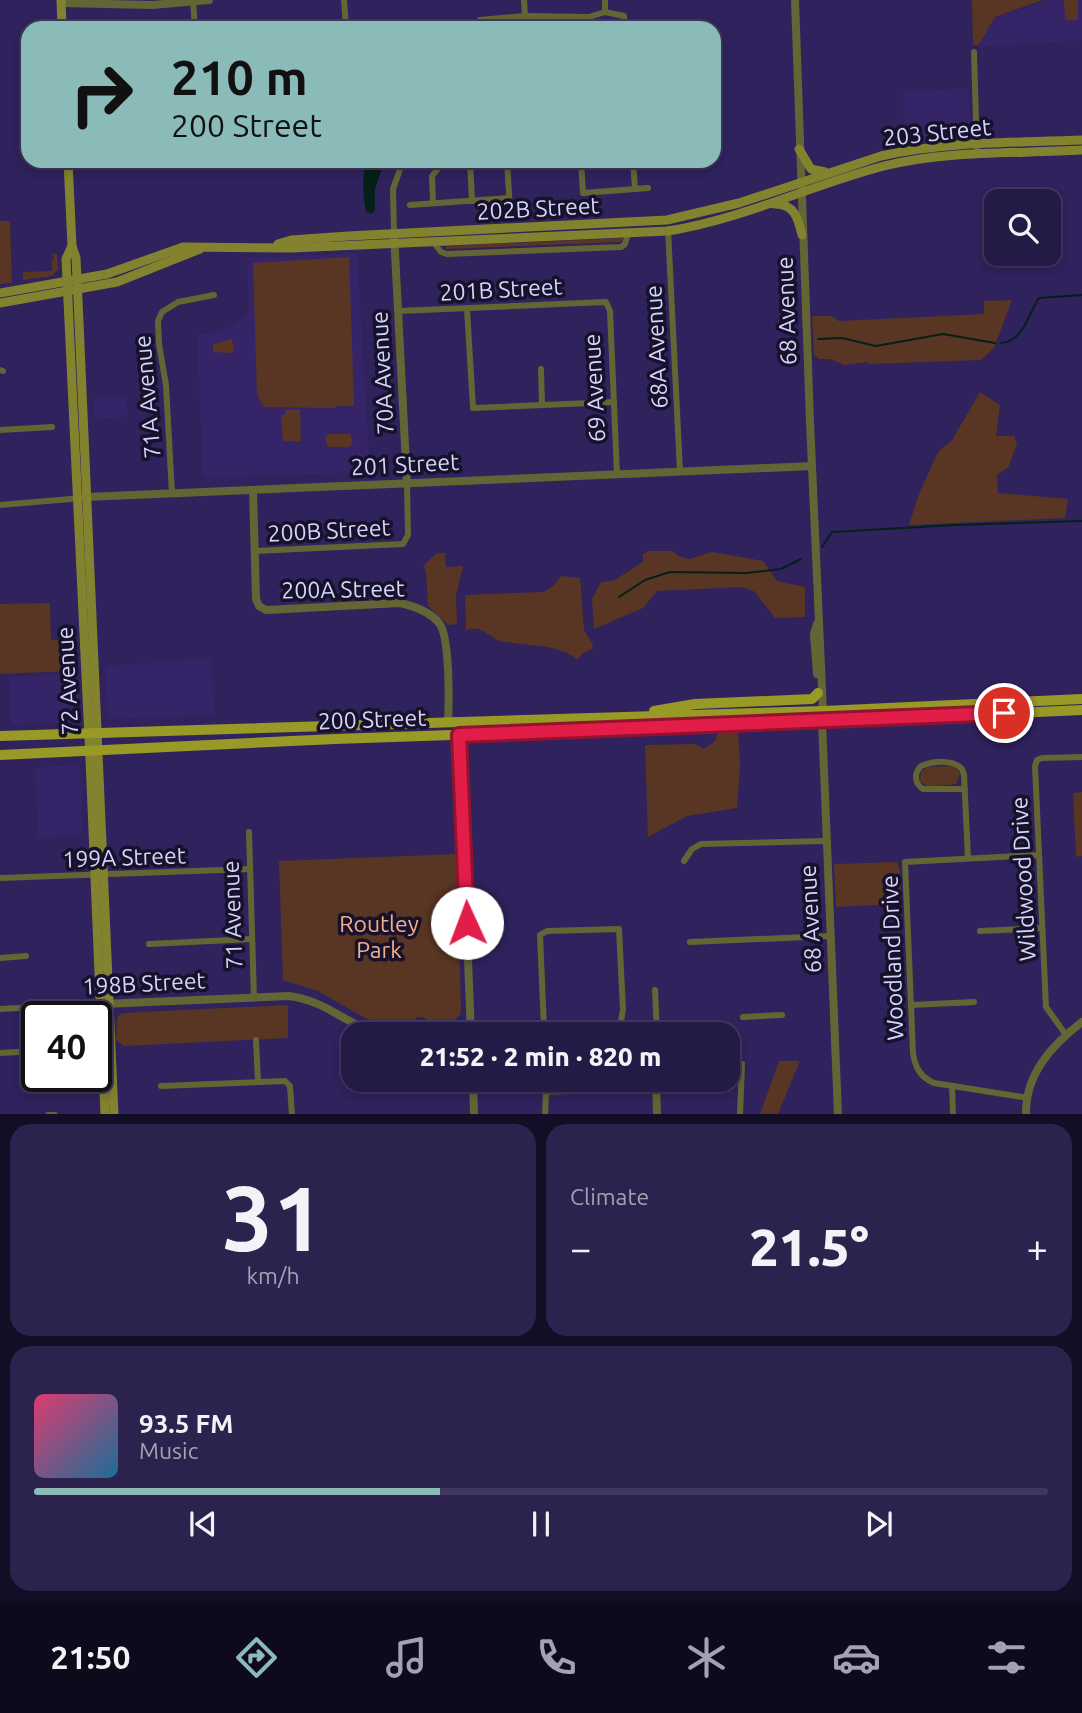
<!DOCTYPE html>
<html lang="en">
<head>
<meta charset="utf-8">
<style>
	:root { --surface:#231a46; --page:#2b234d; --text:#f1f3f6; --muted:#a3a1b3; --line:#40385f; --accent:#8bbbb9 }
	body { margin:0; font-family:Ubuntu,sans-serif; background:var(--page); color:var(--text); height:100vh; display:flex; flex-direction:column; font-size:26px; white-space:nowrap }
	* { box-sizing:border-box; margin:0 }
	p { font-size:23px; color:var(--muted) }
	.icon { flex:none; width:38px; height:38px; fill:none; stroke:currentColor; stroke-width:2; stroke-linecap:round; stroke-linejoin:round }
	.map { position:relative; height:1114px; overflow:hidden }
	.details { display:flex; flex-direction:column; gap:10px; padding:10px; background:#130e26; flex:1 }
	.details>* { flex:none }
	.top-card { position:absolute; left:21px; top:21px; width:700px; height:147px; border-radius:21px; box-shadow:0 4px 10px #0003,0 0 0 2px var(--line); background:#8bbbb9; color:#111; overflow:hidden }
	.fabs { position:absolute; left:984px; top:189px; display:grid; gap:14px }
	.fabs a { display:grid; place-items:center; width:77px; height:77px; border-radius:14px; background:var(--surface); box-shadow:0 4px 10px #0003,0 0 0 2px var(--line); font-size:35px }
	.speed { position:absolute; left:21px; top:1001px; display:flex; gap:14px; font-size:35px; font-weight:700; text-align:center }
	.speed>* { display:grid; place-content:center; width:91px; height:91px; border-radius:50%; background:var(--surface); box-shadow:0 4px 10px #0003,0 0 0 2px var(--line); line-height:1 }
	.speed .limit { border:4px solid #111; border-radius:10px; background:#fff; color:#111 }
	.pin { position:absolute; display:grid; place-items:center; width:60px; height:60px; color:#fff; margin:-30px; border:4px solid #fff; border-radius:50%; box-shadow:0 2px 7px #0007 }
	.me { position:absolute; width:77px; margin:-38px; rotate:358deg; stroke-linejoin:round; filter:drop-shadow(0 0 5px #0008) }
	.turn { display:flex; align-items:center; gap:24px; height:147px; padding:0 35px; font-size:32px }
	.turn .icon { width:91px; height:91px; stroke-width:2.5 }
	.turn b { display:block; font-size:49px; line-height:60px }
	.big { font-size:52px; font-weight:800; line-height:1.1 }
	.details .tile { flex:1; display:flex; flex-direction:column; justify-content:center; gap:10px; min-width:0; padding:0 24px; border-radius:21px; background:var(--page) }
	.details .dial { align-items:center; gap:0 }
	.dial b { font-size:91px; line-height:1 }
	.song { display:flex; align-items:center; gap:21px }
	.cover { width:84px; height:84px; border-radius:10px; background:linear-gradient(135deg,hsl(340 70% 55%),hsl(200 70% 35%)) }
	.played { height:7px; border-radius:4px; background:linear-gradient(90deg,var(--accent) 40%,var(--line) 40%) }
	.keys { display:flex; justify-content:space-around; direction:ltr }
	.heat { display:flex; justify-content:space-between; align-items:center; font-size:38px; direction:ltr }
	.details .tiles { flex:1; display:grid; gap:10px; grid-template-columns:1fr 1fr }
	.tile:last-child { grid-column:span 2 }
	.trip { position:absolute; left:341px; top:1022px; width:399px; height:70px; border-radius:21px; background:var(--surface); box-shadow:0 4px 10px #0003,0 0 0 2px var(--line); font-weight:800; line-height:70px; text-align:center }
	.tabs { display:flex; height:112px; justify-content:space-around; align-items:center; background:#0e0a1c; color:var(--muted) }
	.tabs .icon { width:49px; height:49px }
	.tabs .active { color:var(--accent) }
	.tabs b { font-size:32px; color:var(--text) }
	.map>svg:first-child { display:block }
	.built { fill:#352568 }
	.green { fill:#593623 }
	.water { fill:#052018 }
	.lines { fill:none; stroke-linecap:round; stroke-linejoin:round }
	.stream { stroke:#052018; stroke-width:2 }
	.minor { stroke:#646534; stroke-width:6 }
	.tertiary { stroke:#646534; stroke-width:8 }
	.secondary { stroke:#82822f; stroke-width:9 }
	.primary { stroke:#999926; stroke-width:10 }
	.route-casing { stroke:#92132f; stroke-width:18 }
	.route { stroke:#e11d48; stroke-width:12 }
	.labels { text-anchor:middle; dominant-baseline:central; stroke-width:7; stroke-linejoin:round; paint-order:stroke }
	.street-label { font-size:23px; fill:#d7d4f9; stroke:#17122c }
	.park-label { font-size:23px; fill:#f5ad87; stroke:#17122c }
</style>
</head>
<body>
<div class="map">
<svg width="1082" height="1115" viewBox="0 0 1082 1115">
	<rect width="100%" height="100%" fill="#2f225d"/>
	<g class="built">
		<path d="M1047,0H1082V40L979,47L995,18Z"/>
		<path d="M968,88L971,141L904,147L903,92Z"/>
		<path d="M357,253L370,472L203,478L197,333L208,334L230,328L249,312L247,258Z"/>
		<path d="M126,396L128,417L95,419L94,397Z"/>
		<path d="M211,658L214,715L108,719L105,666Z"/>
		<path d="M78,674L79,716L75,722L11,725L9,677Z"/>
		<path d="M80,764L83,835L38,837L35,768Z"/>
	</g>
	<g class="green">
		<path d="M972,0H1043L995,17L979,45H973Z"/>
		<path d="M1064,0H1078V20H1065Z"/>
		<path d="M0,221H10L12,283L0,284Z"/>
		<path d="M624,238L621,242L446,249V246Z"/>
		<path d="M52,254H57L58,269L52,276L23,280V272L52,271V259L55,261Z"/>
		<path d="M349,257L354,406H337L336,408L264,407L257,395L253,263Z"/>
		<path d="M1012,300L994,348L981,360L869,364L867,362L844,365L830,359H819L814,354L812,316H831L839,321L984,314V301Z"/>
		<path d="M232,339L234,350L231,353L213,352V344Z"/>
		<path d="M980,392L1000,405L996,436H1014L1017,444L1008,468L997,474L998,493L1068,499L1065,518L909,525L919,494L938,452L952,440Z"/>
		<path d="M300,409L301,441H283L281,415H285V410Z"/>
		<path d="M328,434H350L353,443L349,447H328L325,438Z"/>
		<path d="M649,551H673L678,556L689,559L712,552L763,561L777,581L805,587V617L775,618L755,592L743,587L657,591L643,608L594,629L592,599L601,582L613,581L643,562V554Z"/>
		<path d="M437,553H445L446,567L463,566L456,596L457,624L448,625L428,606L426,571L423,566Z"/>
		<path d="M561,576L580,578L584,630L593,645L592,649L583,653L577,660C562,645 533,646 513,643C508,642 501,642 497,640C485,633 481,626 466,630L465,595L544,592L553,586Z"/>
		<path d="M50,603L51,640H70L72,671L0,674V604Z"/>
		<path d="M738,729L740,766L737,808L687,816L648,837L645,745L695,744L704,749L715,741L718,731Z"/>
		<path d="M951,766L957,768L960,774L956,784L928,787L920,781L921,771L928,767Z"/>
		<path d="M1082,792V856L1076,857L1073,793Z"/>
		<path d="M457,854L461,1014L453,1021L431,1024L425,1018L417,1017L412,1024L367,1019L318,991L283,980L279,861Z"/>
		<path d="M897,862L900,871L901,904L836,907L834,864Z"/>
		<path d="M288,1005V1038L124,1046L116,1040L117,1017L122,1013Z"/>
		<path d="M779,1061H800L778,1114H760Z"/>
	</g>
	<path class="water" d="M373,164L381,166L382,169L375,189V211L371,214L366,211C363,198 362,178 365,166Z"/>
	<g class="lines">
		<g class="stream">
			<path d="M818,339L842,338L876,346L943,334L995,343"/>
			<path d="M1001,343C1024,341 1028,314 1039,298L1082,295"/>
			<path d="M822,547L832,532L955,525L1082,521"/>
			<path d="M619,597L645,580L670,572L746,573L781,569L801,559"/>
		</g>
		<g class="minor">
			<path d="M344,0L346,28"/>
			<path d="M193,1L195,28"/>
			<path d="M605,12L624,16V28"/>
			<path d="M525,16L589,17L605,12V0"/>
			<path d="M589,17V28"/>
			<path d="M480,28V20L525,16L524,0"/>
			<path d="M974,52L977,155"/>
			<path d="M470,161L472,201"/>
			<path d="M507,161L510,210"/>
			<path d="M581,161L583,193L635,189L633,161"/>
			<path d="M635,189L648,188"/>
			<path d="M433,203L432,176L444,161"/>
			<path d="M410,205L509,198"/>
			<path d="M668,229L680,471"/>
			<path d="M394,233L393,189L403,161"/>
			<path d="M433,242L441,252L447,254L621,247L625,244L628,234"/>
			<path d="M467,309L473,408L614,402"/>
			<path d="M399,311L606,302L610,311L617,474"/>
			<path d="M541,369L542,405"/>
			<path d="M0,370L3,371"/>
			<path d="M0,430L52,427"/>
			<path d="M172,494L166,385L159,344L158,321L162,312L178,302L214,295"/>
			<path d="M0,505L82,498"/>
			<path d="M255,551L403,544L408,535L407,484"/>
			<path d="M965,789H923C914,783 914,773 921,766C934,761 953,759 962,769L964,775L968,858"/>
			<path d="M249,832L254,998"/>
			<path d="M684,861L692,849L701,844L826,841"/>
			<path d="M0,878L250,869"/>
			<path d="M980,931L1042,928"/>
			<path d="M690,942L830,936"/>
			<path d="M149,944L252,939"/>
			<path d="M0,958L26,956"/>
			<path d="M655,990L657,1034"/>
			<path d="M911,1005L974,1002"/>
			<path d="M0,1009L100,1004"/>
			<path d="M743,1017L782,1015"/>
			<path d="M544,1029L540,935L547,931L619,929L623,1010L620,1026"/>
			<path d="M1066,1035L1046,1007L1035,766L1037,760L1042,758L1082,757"/>
			<path d="M256,1040L258,1081"/>
			<path d="M0,1053L18,1052"/>
			<path d="M161,1086L285,1081L290,1086L292,1115"/>
			<path d="M952,1086L953,1115"/>
			<path d="M1028,1098L934,1083C920,1077 915,1067 913,1053L905,862L1039,855"/>
			<path d="M48,1115H55"/>
			<path d="M545,1115L546,1092L657,1087"/>
			<path d="M740,1115L742,1064"/>
		</g>
		<g class="tertiary">
			<path d="M795,0L810,422L823,711"/>
			<path d="M61,3L152,5L209,0"/>
			<path d="M394,233L407,484"/>
			<path d="M253,490L256,599L259,606L266,610L400,603C414,606 429,611 439,623C450,636 449,702 448,721"/>
			<path d="M87,497L812,466"/>
			<path d="M817,624L814,634L817,674"/>
			<path d="M822,721L838,1115"/>
			<path d="M459,735L471,1034"/>
			<path d="M103,1004L289,996C328,1001 345,1025 380,1033L620,1026L636,1034"/>
			<path d="M473,1080L474,1115"/>
			<path d="M656,1080L657,1115"/>
			<path d="M1026,1115C1025,1074 1052,1045 1082,1022"/>
		</g>
		<g class="secondary">
			<path d="M61,0L62,28"/>
			<path d="M799,149L811,169L825,172"/>
			<path d="M68,161L72,246L76,258L78,300L114,1115"/>
			<path d="M774,204C794,203 798,218 802,235"/>
			<path d="M278,244L291,240L348,236L667,220L739,203L881,156C947,141 1015,143 1082,140"/>
			<path d="M72,246L66,259L90,759L105,1115"/>
			<path d="M0,293L107,274L183,247L292,248L668,231C743,219 811,185 884,166C948,150 1017,154 1082,150"/>
			<path d="M0,303L117,282L200,249"/>
		</g>
		<g class="primary">
			<path d="M654,711L695,704L812,699L818,693"/>
			<path d="M0,736L823,711L1082,699"/>
			<path d="M0,755L335,739L716,726L1082,710"/>
		</g>
	</g>
	<g class="lines">
		<g class="route-casing">
			<path id="route" d="M467,923L459,735L1004,713"/>
		</g>
		<use href="#route" class="route"/>
	</g>
	<g class="labels">
		<g class="street-label">
			<text transform="translate(937 132) rotate(-6)">203 Street</text>
			<text transform="translate(538 208) rotate(-3)">202B Street</text>
			<text transform="translate(501 289) rotate(-3)">201B Street</text>
			<text transform="translate(786 311) rotate(-92)">68 Avenue</text>
			<text transform="translate(656 347) rotate(-93)">68A Avenue</text>
			<text transform="translate(382 373) rotate(-93)">70A Avenue</text>
			<text transform="translate(594 388) rotate(-93)">69 Avenue</text>
			<text transform="translate(147 397) rotate(-95)">71A Avenue</text>
			<text transform="translate(405 464) rotate(-3)">201 Street</text>
			<text transform="translate(329 530) rotate(-3)">200B Street</text>
			<text transform="translate(343 589) rotate(-1)">200A Street</text>
			<text transform="translate(67 681) rotate(-93)">72 Avenue</text>
			<text transform="translate(372 719) rotate(-2)">200 Street</text>
			<text transform="translate(124 857) rotate(-2)">199A Street</text>
			<text transform="translate(1023 879) rotate(-93)">Wildwood Drive</text>
			<text transform="translate(232 915) rotate(-92)">71 Avenue</text>
			<text transform="translate(810 919) rotate(-93)">68 Avenue</text>
			<text transform="translate(892 958) rotate(-92)">Woodland Drive</text>
			<text transform="translate(144 983) rotate(-3)">198B Street</text>
		</g>
		<g class="park-label">
			<text x="379" y="923">Routley<tspan x="379" dy="26">Park</tspan></text>
		</g>
	</g>
</svg>
<div class="fabs">
<a><svg class="icon" aria-label="search" viewBox="0 0 24 24"><circle cx="10" cy="10" r="6"/><path d="M15 15l6 6"/></svg></a>
</div>
<div class="speed"><div class="limit">40</div></div>
<div class="pin" style="left:1004px;top:713px;background:#d93025"><svg class="icon" aria-label="arrive" viewBox="0 0 24 24"><path d="M6 21V4h12l-3 4 3 4H6"/></svg></div>
<svg class="me" style="left:467px;top:923px" viewBox="-20 -20 40 40"><circle r="19" fill="#fff"/><path d="M0-13L10 11 0 6-10 11z" fill="#e11d48"/></svg>
<div class="trip">21:52 · 2 min · 820 m</div>
<div class="top-card">
<div class="turn"><svg class="icon" aria-label="right" viewBox="0 0 24 24"><path d="M7 20v-9h11M14 6l5 5-5 5"/></svg><div><b>210 m</b>200 Street</div></div>
</div>
</div>
<section class="details">
<div class="tiles">
<div class="tile dial"><b>31</b><p>km/h</p></div>
<div class="tile"><p>Climate</p>
<div class="heat"><a>−</a><b class="big">21.5°</b><a>+</a></div>
</div>
<div class="tile">
<div class="song"><i class="cover"></i><div><b>93.5 FM</b><p>Music</p></div></div>
<div class="played"></div>
<div class="keys"><svg class="icon" aria-label="previous" viewBox="0 0 24 24"><path d="M18 5L8 12l10 7zM5 5v14"/></svg><svg class="icon" aria-label="pause" viewBox="0 0 24 24"><path d="M8 5v14M16 5v14"/></svg><svg class="icon" aria-label="next" viewBox="0 0 24 24"><path d="M6 5l10 7-10 7zM19 5v14"/></svg></div>
</div>
</div>
</section>
<nav class="tabs">
<b>21:50</b>
<svg class="icon active" aria-label="directions" viewBox="0 0 24 24"><path d="M12 3l9 9-9 9-9-9zM9 14v-3h6M13 9l2 2-2 2"/></svg>
<svg class="icon" aria-label="music" viewBox="0 0 24 24"><path d="M9 18V5l10-2v13"/><circle cx="6" cy="18" r="3"/><circle cx="16" cy="16" r="3"/></svg>
<svg class="icon" aria-label="phone" viewBox="0 0 24 24"><path d="M5 4h4l2 5-3 2q2 4 5 5l2-3 5 2v4C11 20 4 13 5 4z"/></svg>
<svg class="icon" aria-label="climate" viewBox="0 0 24 24"><path d="M12 3v18M4 7l16 10M4 17L20 7"/></svg>
<svg class="icon" aria-label="car" viewBox="0 0 24 24"><path d="M5 17H2v-5l4-1 3-4h7l3 4 3 1v5h-3M9 17h6M6 11h13"/><circle cx="7" cy="17" r="2"/><circle cx="17" cy="17" r="2"/></svg>
<svg class="icon" aria-label="filters" viewBox="0 0 24 24"><path d="M4 7h16M4 17h16"/><circle cx="9" cy="7" r="2"/><circle cx="15" cy="17" r="2"/></svg>
</nav>
</body>
</html>
